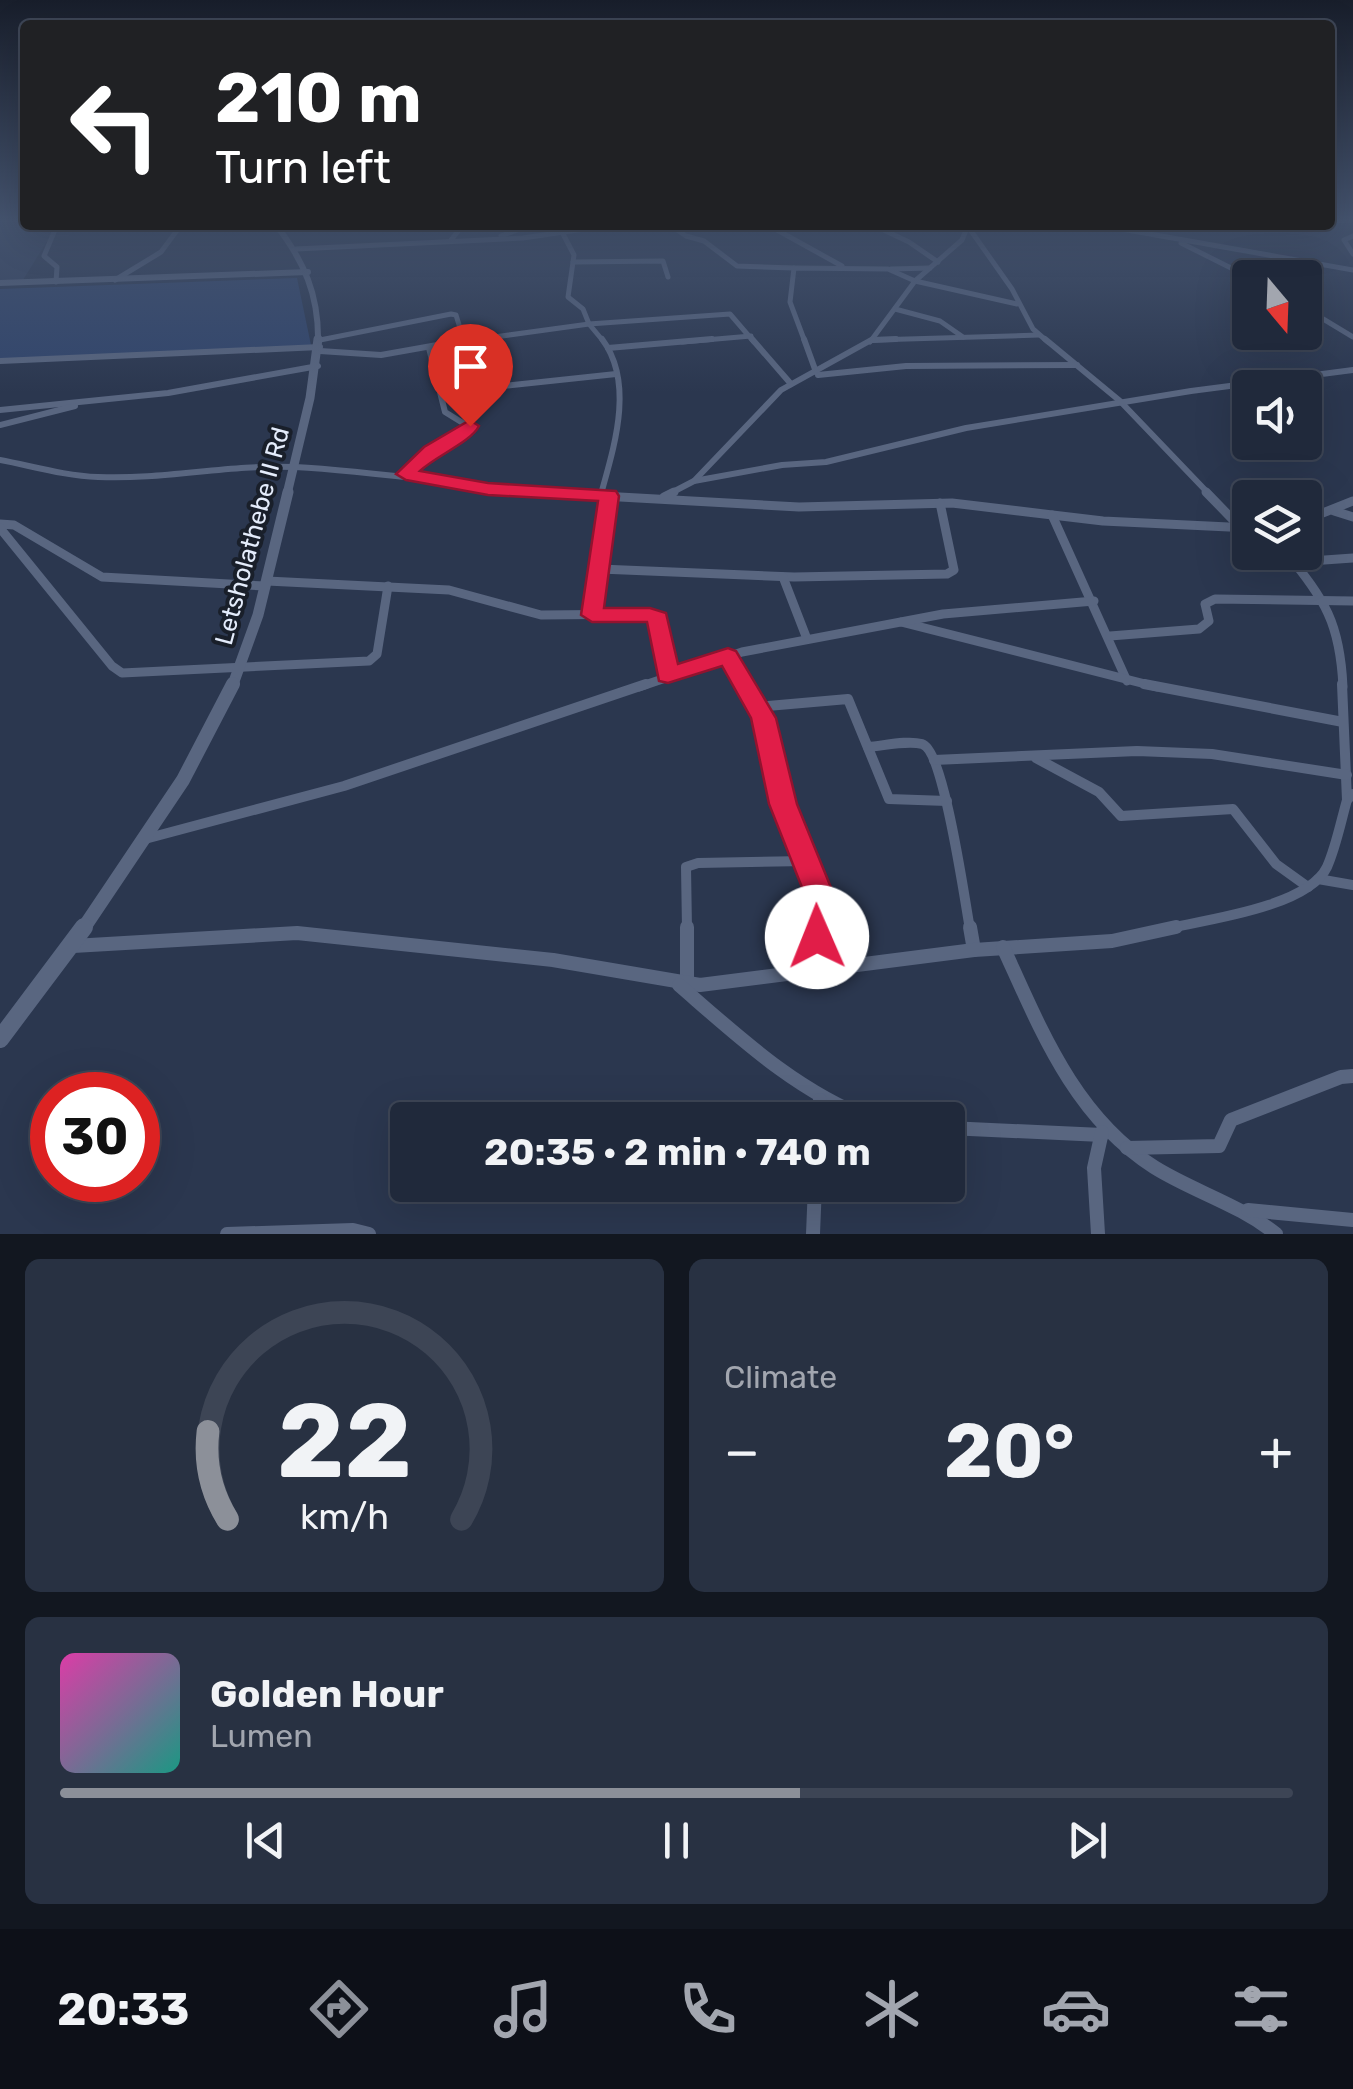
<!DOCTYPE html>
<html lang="en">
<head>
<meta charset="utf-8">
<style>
	:root { --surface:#20293b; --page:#283142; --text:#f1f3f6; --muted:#a2a6af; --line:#3d4555; --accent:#8c9099 }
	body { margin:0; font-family:Rubik,sans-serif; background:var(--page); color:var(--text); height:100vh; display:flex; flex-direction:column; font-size:38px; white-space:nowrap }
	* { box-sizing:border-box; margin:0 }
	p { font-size:32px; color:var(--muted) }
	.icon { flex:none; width:55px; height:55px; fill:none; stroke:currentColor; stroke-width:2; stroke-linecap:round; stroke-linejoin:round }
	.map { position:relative; height:1234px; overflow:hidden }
	.side { display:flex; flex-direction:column; gap:25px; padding:25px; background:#121720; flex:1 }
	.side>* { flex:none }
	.banner { position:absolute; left:20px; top:20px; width:1315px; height:210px; border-radius:10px; box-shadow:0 10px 40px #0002,0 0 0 2px var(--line); background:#202124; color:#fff; overflow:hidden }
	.needle { width:65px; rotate:161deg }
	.buttons { position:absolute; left:1232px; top:260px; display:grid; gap:20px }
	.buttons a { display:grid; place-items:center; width:90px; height:90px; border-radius:10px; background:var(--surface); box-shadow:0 10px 40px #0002,0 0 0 2px var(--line); font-size:50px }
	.speed { position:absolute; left:30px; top:1072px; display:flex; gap:20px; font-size:50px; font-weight:700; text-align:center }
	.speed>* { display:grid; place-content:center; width:130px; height:130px; border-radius:50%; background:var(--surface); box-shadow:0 10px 40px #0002,0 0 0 2px var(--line); line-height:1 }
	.speed .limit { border:15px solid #d22; background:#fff; color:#111 }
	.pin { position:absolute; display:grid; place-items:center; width:85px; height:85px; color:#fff; margin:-102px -42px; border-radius:50% 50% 50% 0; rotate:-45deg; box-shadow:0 0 10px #0007 }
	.pin .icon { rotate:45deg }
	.me { position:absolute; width:110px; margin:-55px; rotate:359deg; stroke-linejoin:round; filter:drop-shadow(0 0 8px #0008) }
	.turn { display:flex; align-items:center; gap:35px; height:210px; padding:0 30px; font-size:45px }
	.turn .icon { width:130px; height:130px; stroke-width:2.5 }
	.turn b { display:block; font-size:70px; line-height:85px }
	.big { font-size:75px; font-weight:700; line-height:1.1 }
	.side .card { flex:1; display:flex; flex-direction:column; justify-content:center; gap:15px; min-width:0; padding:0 35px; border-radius:15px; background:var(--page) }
	.side .dial { align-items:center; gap:0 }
	.dial svg { height:260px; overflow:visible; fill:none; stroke:var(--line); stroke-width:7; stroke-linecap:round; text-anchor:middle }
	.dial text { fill:var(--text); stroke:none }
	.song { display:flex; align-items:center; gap:30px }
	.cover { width:120px; height:120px; border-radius:15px; background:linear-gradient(135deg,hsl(320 70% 55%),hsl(170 70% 35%)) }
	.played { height:10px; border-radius:5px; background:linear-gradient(90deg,var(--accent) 60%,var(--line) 60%) }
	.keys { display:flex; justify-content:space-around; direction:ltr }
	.heat { display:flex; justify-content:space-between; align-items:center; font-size:55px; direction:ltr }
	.side .tiles { flex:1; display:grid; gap:25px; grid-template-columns:1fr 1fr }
	.card:last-child { grid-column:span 2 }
	.trip { position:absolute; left:390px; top:1102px; width:575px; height:100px; border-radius:10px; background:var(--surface); box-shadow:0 10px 40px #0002,0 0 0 2px var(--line); font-weight:700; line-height:100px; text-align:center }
	.dock { display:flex; height:160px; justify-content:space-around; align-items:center; background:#0d1018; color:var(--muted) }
	.dock .icon { width:70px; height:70px }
	.dock .current { color:var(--accent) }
	.dock b { font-size:45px; color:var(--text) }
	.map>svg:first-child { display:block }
	.built { fill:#33415e }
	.green { fill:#31456c }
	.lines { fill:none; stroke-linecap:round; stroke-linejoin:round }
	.minor-far4 { stroke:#596680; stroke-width:5 }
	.minor-far3 { stroke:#596680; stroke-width:6 }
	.minor-far2 { stroke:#596680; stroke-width:9 }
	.minor-far1 { stroke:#596680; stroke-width:10 }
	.minor { stroke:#596680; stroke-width:14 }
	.tertiary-far4 { stroke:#596680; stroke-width:6 }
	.tertiary-far3 { stroke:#596680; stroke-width:9 }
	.tertiary-far2 { stroke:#596680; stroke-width:11 }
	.tertiary-far1 { stroke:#596680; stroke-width:14 }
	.tertiary { stroke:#596680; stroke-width:18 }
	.route { fill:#e11d48; stroke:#92132f; stroke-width:2.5 }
	.labels { text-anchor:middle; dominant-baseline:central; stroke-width:8; stroke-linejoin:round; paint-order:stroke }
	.street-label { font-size:25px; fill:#e4ecfb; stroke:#191f2a }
</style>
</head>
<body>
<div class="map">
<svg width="1353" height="1234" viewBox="0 0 1353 1234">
	<rect width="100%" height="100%" fill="#2b374f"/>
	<path class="built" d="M0,220L57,225L23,280H0Z"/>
	<path class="green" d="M297,278L311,345L0,360V289Z"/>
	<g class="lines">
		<g class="minor-far4">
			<path d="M1330,221L1351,220"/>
			<path d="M670,225L686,236L704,241L737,266L794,268"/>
			<path d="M768,225L842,266"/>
			<path d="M873,225L909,242L938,262"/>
			<path d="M1099,225L1353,270"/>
			<path d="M1138,226L1259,225"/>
			<path d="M969,228L1012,289L1033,329L1048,342"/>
			<path d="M501,236L531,225"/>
			<path d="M1353,236L1344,240L1353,254"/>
			<path d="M451,240L463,225"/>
			<path d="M1181,243L1251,278"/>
			<path d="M296,249L523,238L612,225"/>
			<path d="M573,262L663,261L668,277"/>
			<path d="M891,269L930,268"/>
			<path d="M115,280L161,252L181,225"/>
			<path d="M56,282L57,267L44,256L57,225"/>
			<path d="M1305,308L1353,337"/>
			<path d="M895,309L940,321L963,337"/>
			<path d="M589,324L730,314L754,342"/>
			<path d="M589,324L604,342"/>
			<path d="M480,338L481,342"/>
			<path d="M320,340L451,314L456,315L464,341"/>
			<path d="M873,340L1039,335"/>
			<path d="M458,342L589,324L583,309L568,297L574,255L562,232"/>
			<path d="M682,342L751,336"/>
			<path d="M805,342L790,302L794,268L888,269L915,281L1017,304"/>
			<path d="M870,342L915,281L962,240L968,225"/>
		</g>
		<g class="minor-far3">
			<path d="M480,339L496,382L503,386L616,374"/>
			<path d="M752,339L791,384"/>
			<path d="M804,339L816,372"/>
			<path d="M1045,339L1120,401L1209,494"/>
			<path d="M873,340L896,339"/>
			<path d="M608,348L712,339"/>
			<path d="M320,351L381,355L471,339"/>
			<path d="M0,361L320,347"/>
			<path d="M433,371L490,368"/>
			<path d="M818,375L906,366L1077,365"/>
			<path d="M0,410L168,393L318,366"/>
			<path d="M0,425L75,406"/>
			<path d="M0,460C32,466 65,476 98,477C164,480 229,464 295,467C387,472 476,488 568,494"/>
			<path d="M406,474L430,451L471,428L445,412L429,348"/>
			<path d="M694,481L782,465L826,462L966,428L1191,391L1353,370"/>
			<path d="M601,494C614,447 635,383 602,339"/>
			<path d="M669,494L694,481L781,390L873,339"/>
		</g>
		<g class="minor-far2">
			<path d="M530,492L799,507L952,503L1103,521L1250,528"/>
			<path d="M1206,492L1240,527"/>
			<path d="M664,497L674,492"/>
			<path d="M1334,511L1353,517"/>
			<path d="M1052,515L1127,681"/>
			<path d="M1305,520L1353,501"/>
			<path d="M0,524L14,525L102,577L265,586"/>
			<path d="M0,528L112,666L122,673L369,661L377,654L388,586"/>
			<path d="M1286,552C1325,601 1340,622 1343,687"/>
			<path d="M1296,562L1353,558"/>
			<path d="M600,569L794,577L947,574L954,570L940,503"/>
			<path d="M783,577L807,639"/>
			<path d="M267,581L449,590L541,615L650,614L659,620L668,675"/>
			<path d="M592,615L609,496"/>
			<path d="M901,622L1157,687"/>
			<path d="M1110,636L1199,629L1209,621L1205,604L1215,599L1353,601"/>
			<path d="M728,656L745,687"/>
			<path d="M639,687L742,652L943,614L1094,601"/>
		</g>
		<g class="minor-far1">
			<path d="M744,684L763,718L783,803L818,890V929"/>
			<path d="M1144,684L1343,722"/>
			<path d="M1342,684L1347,800"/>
			<path d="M757,707L848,699L889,799L947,801"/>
			<path d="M868,747C883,746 907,740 922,744C944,750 965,903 970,929"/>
			<path d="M1036,758L1099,792L1121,816L1233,809L1276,864L1308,887"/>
			<path d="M934,760L1137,751L1212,754L1347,775"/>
			<path d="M145,839L344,786L646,684"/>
			<path d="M1318,879L1353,885"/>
			<path d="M687,929L686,867L698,863L806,861"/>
			<path d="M1165,929C1205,920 1308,907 1327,867C1336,847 1341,821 1347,800L1353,794"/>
		</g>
		<g class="minor">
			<path d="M687,927V984"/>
			<path d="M818,927V968"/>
			<path d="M970,927L974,950"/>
			<path d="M73,946L297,933L553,960L700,985L974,950L1112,941L1176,927"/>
			<path d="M1003,947C1041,1030 1074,1116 1154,1167C1194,1192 1239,1204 1276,1234"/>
			<path d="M679,985C740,1038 796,1091 872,1120"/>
			<path d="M819,1120L820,1100"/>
			<path d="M948,1128L1102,1135"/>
			<path d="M1127,1148L1219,1146L1231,1120L1341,1077L1353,1076"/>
			<path d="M1248,1210L1353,1220"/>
			<path d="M227,1234L353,1230L369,1234"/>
			<path d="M813,1234L815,1185"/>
			<path d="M1098,1234L1094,1168L1102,1132"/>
		</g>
		<g class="tertiary-far4">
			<path d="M276,225C304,261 319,295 318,342"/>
			<path d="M0,283L308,272"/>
		</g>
		<path class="tertiary-far3" d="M287,494L310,398L318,339"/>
		<path class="tertiary-far2" d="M232,687L258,615L288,492"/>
		<path class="tertiary-far1" d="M83,929L183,780L233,684"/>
		<path class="tertiary" d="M0,1039L84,927"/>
	</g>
	<linearGradient id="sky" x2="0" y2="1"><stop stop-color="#181e2b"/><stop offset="0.56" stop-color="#44536e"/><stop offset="1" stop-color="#44536e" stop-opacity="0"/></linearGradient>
	<rect width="1353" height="392" fill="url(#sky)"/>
	<path class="route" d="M470,420L479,426C471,442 436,456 420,471L488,483L616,491L619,496L604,608H650L666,613L678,664L728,648L736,651L776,718L797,804L832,890L833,937L828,947L817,950L806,947L802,937L803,890L769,804L751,718L722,666L668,683L659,681L647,622H592L581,615L598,501L488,495L406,480L396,474L424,447Z"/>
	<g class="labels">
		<g class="street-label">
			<text transform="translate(252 536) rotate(-75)">Letsholathebe II Rd</text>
		</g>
	</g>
</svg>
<div class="buttons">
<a><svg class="needle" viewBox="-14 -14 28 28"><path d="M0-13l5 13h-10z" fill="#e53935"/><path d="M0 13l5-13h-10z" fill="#a2a6af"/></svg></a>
<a><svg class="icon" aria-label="sound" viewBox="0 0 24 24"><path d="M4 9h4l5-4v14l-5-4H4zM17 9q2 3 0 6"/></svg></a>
<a><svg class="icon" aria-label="layers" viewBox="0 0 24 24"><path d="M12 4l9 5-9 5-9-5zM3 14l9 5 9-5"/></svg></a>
</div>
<div class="speed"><div class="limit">30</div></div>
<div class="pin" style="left:470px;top:426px;background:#d93025"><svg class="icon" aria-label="arrive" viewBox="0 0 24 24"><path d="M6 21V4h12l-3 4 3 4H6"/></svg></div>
<svg class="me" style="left:817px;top:937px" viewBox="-20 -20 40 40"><circle r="19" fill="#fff"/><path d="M0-13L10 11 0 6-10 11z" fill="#e11d48"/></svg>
<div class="trip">20:35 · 2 min · 740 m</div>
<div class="banner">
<div class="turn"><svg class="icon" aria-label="left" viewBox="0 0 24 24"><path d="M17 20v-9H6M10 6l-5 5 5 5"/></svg><div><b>210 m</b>Turn left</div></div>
</div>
</div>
<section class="side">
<div class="tiles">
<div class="card dial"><svg viewBox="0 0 100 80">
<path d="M14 69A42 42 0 1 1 86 69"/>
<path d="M14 69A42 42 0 0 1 8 42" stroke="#8c9099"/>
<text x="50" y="56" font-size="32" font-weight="700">22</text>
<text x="50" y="72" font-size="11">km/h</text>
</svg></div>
<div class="card"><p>Climate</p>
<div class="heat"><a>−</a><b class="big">20°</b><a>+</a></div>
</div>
<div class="card">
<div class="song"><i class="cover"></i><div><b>Golden Hour</b><p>Lumen</p></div></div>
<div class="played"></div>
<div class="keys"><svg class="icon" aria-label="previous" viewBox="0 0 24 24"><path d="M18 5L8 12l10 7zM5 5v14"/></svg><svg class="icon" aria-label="pause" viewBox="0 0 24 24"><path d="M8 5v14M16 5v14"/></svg><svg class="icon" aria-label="next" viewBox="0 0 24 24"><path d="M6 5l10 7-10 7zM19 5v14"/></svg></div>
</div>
</div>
</section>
<nav class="dock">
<b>20:33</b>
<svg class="icon current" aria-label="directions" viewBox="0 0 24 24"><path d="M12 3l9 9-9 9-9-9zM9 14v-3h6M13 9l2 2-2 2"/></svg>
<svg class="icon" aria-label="music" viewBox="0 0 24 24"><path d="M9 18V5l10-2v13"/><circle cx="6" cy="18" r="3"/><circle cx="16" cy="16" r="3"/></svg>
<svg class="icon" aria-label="phone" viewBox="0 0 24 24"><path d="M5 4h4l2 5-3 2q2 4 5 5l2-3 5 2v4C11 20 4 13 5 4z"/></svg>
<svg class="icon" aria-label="climate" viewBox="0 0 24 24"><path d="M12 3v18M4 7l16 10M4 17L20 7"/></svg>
<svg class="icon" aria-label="car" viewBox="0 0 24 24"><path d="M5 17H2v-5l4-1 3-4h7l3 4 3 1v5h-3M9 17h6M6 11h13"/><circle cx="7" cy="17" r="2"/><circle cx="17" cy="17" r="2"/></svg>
<svg class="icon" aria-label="filters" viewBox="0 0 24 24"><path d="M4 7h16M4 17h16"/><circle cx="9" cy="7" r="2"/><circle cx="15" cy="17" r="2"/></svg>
</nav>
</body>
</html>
